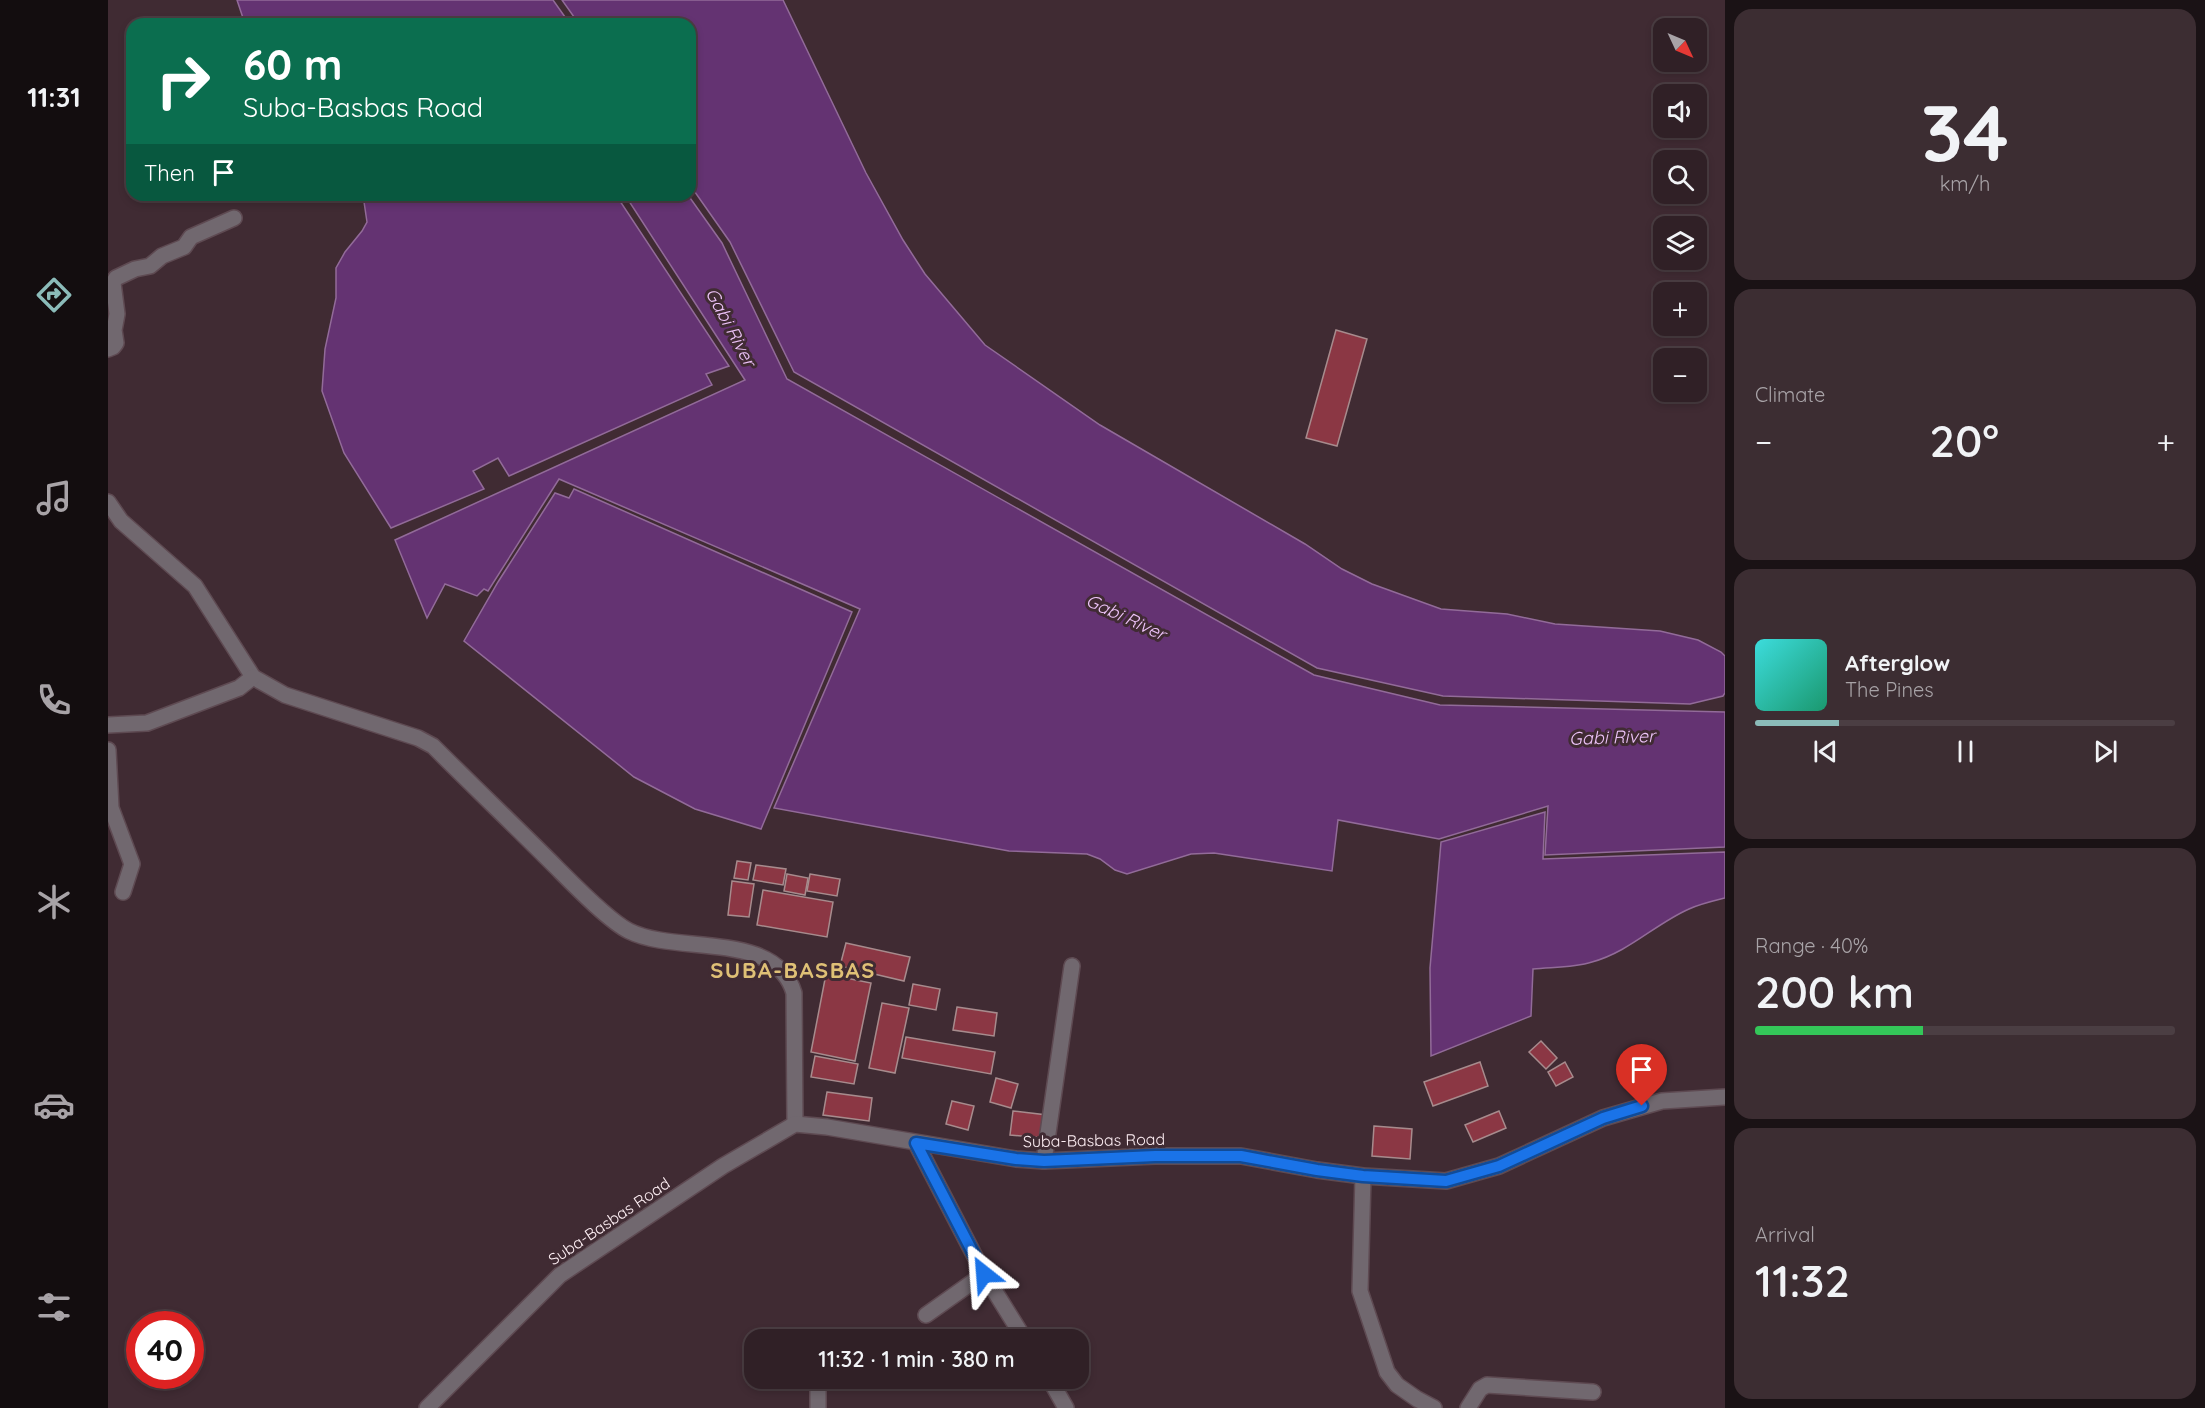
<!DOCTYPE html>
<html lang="en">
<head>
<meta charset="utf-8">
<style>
	:root { --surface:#302026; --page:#3c2d32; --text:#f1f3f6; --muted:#a8a3a7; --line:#4b3e43; --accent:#8bbbb9 }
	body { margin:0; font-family:Quicksand,sans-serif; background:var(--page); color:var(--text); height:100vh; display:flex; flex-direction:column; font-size:22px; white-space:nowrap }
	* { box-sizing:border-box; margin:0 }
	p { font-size:20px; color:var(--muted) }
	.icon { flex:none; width:33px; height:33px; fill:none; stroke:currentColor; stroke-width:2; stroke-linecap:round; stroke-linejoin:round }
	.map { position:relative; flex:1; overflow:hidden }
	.details { display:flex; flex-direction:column; gap:9px; padding:9px; background:#1a1215; width:480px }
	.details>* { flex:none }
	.guide { position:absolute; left:18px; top:18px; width:570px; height:183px; border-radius:18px; box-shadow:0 3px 9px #0003,0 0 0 2px var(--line); background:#0b6e4f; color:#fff; overflow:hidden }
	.needle { width:39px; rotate:134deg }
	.tools { position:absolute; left:1545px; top:18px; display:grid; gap:12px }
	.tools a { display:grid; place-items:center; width:54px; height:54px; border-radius:12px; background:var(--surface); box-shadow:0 3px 9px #0003,0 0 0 2px var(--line); font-size:30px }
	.speed { position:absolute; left:18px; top:1311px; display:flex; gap:12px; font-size:30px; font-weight:700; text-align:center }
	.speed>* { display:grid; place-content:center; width:78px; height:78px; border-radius:50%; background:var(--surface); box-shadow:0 3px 9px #0003,0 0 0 2px var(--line); line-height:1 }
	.speed .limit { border:9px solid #d22; background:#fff; color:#111 }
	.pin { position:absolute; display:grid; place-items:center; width:51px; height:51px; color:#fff; margin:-62px -26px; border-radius:50% 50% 50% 0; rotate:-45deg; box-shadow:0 0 6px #0007 }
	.pin .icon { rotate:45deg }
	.me { position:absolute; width:66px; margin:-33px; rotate:332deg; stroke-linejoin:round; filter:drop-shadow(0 0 4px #0008) }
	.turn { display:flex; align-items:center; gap:21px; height:126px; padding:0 18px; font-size:27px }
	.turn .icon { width:78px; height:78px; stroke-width:2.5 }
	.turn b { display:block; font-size:42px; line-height:51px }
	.then { display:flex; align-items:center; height:57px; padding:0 18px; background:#0003; gap:12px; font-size:22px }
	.big { font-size:45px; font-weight:600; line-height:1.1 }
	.details .card { flex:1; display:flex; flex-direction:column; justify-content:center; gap:9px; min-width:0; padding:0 21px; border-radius:18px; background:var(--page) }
	.details .dial { align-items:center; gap:0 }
	.dial b { font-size:78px; line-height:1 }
	.song { display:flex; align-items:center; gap:18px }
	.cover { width:72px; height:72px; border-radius:9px; background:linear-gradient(135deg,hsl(180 70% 55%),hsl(160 70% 35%)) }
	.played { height:6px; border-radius:3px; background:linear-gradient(90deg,var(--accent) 20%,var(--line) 20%) }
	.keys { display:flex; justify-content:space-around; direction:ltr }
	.heat { display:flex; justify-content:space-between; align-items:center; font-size:33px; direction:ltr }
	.charge { height:9px; border-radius:4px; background:linear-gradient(90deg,#34c759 40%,var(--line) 0) }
	.trip { position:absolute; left:636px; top:1329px; width:345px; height:60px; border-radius:18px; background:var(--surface); box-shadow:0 3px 9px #0003,0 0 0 2px var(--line); font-weight:600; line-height:60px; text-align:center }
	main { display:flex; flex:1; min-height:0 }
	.tab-bar { display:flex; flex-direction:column; width:108px; justify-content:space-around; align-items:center; background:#130d0f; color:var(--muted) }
	.tab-bar .icon { width:42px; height:42px }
	.tab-bar .current { color:var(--accent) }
	.tab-bar b { font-size:27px; color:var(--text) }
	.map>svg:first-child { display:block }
	.water { fill:#643372; stroke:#926b99; stroke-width:1.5 }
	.building { fill:#8b3744; stroke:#a78b8d; stroke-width:1.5 }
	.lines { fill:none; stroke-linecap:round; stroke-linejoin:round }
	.minor-casing { stroke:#5e4a52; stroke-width:18 }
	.minor { stroke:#71686f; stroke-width:15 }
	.route-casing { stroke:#114b97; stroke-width:15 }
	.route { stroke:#1a73e8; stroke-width:10 }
	.labels { text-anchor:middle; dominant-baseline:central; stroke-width:6; stroke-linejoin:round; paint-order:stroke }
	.street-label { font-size:16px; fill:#feeff4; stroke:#402b33 }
	.water-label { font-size:18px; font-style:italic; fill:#eec4fa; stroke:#402b33 }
	.district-label { font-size:22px; font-weight:bold; letter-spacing:1.5px; fill:#dfc076; stroke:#402b33 }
</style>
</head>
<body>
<main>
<nav class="tab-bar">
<b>11:31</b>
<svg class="icon current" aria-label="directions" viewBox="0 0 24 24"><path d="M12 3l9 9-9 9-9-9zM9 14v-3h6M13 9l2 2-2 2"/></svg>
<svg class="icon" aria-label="music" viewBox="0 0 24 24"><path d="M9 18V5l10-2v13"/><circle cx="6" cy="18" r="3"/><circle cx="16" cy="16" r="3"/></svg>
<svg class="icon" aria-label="phone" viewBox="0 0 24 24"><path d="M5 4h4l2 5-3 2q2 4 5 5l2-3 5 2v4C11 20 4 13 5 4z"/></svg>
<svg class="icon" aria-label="climate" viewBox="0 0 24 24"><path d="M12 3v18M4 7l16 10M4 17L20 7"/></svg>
<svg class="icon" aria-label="car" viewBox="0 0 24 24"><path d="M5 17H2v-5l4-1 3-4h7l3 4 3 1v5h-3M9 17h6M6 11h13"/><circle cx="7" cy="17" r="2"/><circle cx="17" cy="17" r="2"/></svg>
<svg class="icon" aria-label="filters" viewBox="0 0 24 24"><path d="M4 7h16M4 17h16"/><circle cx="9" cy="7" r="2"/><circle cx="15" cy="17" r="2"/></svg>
</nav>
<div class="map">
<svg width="1617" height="1408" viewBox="0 0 1617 1408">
	<rect width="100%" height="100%" fill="#402b33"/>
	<g class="water">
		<path d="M129,0H445L462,24H137Z"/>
		<path d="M454,0H675L758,173L795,240L817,274L877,345L992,425L1197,544L1234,569L1264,584L1333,609L1399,614L1447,624L1552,631L1590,640L1613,652L1617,656V693L1615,696L1582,704L1335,696L1209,668L686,372L622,242L582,185V24H471Z"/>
		<path d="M255,195H508L621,366L598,374L604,385L401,476L390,458L365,471L376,489L283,528L236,453L214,391L217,349L228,298V268L237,252L254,231L259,222Z"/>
		<path d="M517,195H580L614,243L679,379L1206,675L1332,705L1617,712V847L1437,855L1440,806L1331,839L1230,820L1224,871L1106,853L1083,854L1019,874L1007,870L992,859L979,854L901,851L666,808L752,609L451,479L380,591L376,589L369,596L337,584L319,618L287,540L637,380Z"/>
		<path d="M466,489L744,612L653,829L587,809L526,777L356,641L390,582L447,493L461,498Z"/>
		<path d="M1437,812L1435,859L1617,852V898C1605,901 1592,904 1581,909C1547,924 1521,952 1484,962C1465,968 1444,967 1425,969L1423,1016L1323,1056L1322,968L1333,842Z"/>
	</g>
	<g class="building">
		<path d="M1228,330L1259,339L1229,446L1198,438Z"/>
		<path d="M629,861L643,863L640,880L626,878Z"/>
		<path d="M648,865L678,869L675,885L645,880Z"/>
		<path d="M679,874L700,878L697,895L676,891Z"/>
		<path d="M702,874L732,879L729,896L699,891Z"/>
		<path d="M624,881L646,884L641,917L620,915Z"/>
		<path d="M655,890L725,902L719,937L649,925Z"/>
		<path d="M738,943L802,957L796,981L732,966Z"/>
		<path d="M718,974L763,983L747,1061L703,1052Z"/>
		<path d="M805,984L832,989L828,1010L801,1005Z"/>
		<path d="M774,1003L801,1008L787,1073L761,1068Z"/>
		<path d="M849,1007L889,1013L886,1036L845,1030Z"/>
		<path d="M798,1037L887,1052L883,1074L794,1058Z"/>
		<path d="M1433,1041L1449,1058L1438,1069L1421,1052Z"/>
		<path d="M707,1056L750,1064L746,1084L703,1077Z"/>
		<path d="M1372,1062L1380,1086L1325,1106L1316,1082Z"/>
		<path d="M1457,1062L1465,1077L1448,1086L1440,1072Z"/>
		<path d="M888,1078L910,1084L903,1108L882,1102Z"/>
		<path d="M719,1092L764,1098L761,1121L715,1115Z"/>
		<path d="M844,1101L866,1106L860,1130L838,1124Z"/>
		<path d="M905,1111L939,1115L936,1138L902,1135Z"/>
		<path d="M1391,1111L1398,1128L1365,1142L1357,1125Z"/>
		<path d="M1266,1126L1304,1129L1302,1159L1264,1156Z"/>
	</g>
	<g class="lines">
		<g class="minor-casing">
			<g id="minor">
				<path d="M0,349L5,347L8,343L6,330L9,314L5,283L8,278L27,269L42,266L54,256L76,247L83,237L126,218"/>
				<path d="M0,502L13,521L87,586L145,677L177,695L310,738L325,746C366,787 408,827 449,868C466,885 501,921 521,931C569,955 668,930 686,993L687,1124"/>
				<path d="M0,725L39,723L131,688L145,677"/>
				<path d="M0,750L3,808L24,864L15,892"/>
				<path d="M808,1143L876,1274L917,1340"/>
				<path d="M936,1161L964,966"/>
				<path d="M1255,1176L1252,1291L1279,1372L1289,1385L1309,1399L1326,1408"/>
				<path d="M818,1315L876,1274"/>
				<path d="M941,1378L958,1408"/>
				<path d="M319,1408L452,1275L615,1166L687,1124L719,1127L908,1159L936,1161L1047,1156H1133L1209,1170L1255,1176L1338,1181L1391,1166L1495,1118L1554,1101L1617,1097"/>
				<path d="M710,1408V1378"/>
				<path d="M1360,1408L1372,1389L1379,1385L1485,1392"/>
			</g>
		</g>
		<use href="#minor" class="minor"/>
	</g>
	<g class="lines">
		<g class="route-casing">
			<path id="route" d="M876,1274L808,1143L908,1159L936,1161L1047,1156H1133L1209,1170L1255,1176L1338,1181L1391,1166L1495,1118L1534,1106"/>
		</g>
		<use href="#route" class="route"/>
	</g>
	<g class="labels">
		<g class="street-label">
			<text transform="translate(986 1140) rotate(-1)">Suba-Basbas Road</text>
			<text transform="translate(501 1221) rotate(-34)">Suba-Basbas Road</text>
		</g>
		<g class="water-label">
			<text transform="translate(623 327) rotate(62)">Gabi River</text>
			<text transform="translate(1018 617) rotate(25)">Gabi River</text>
			<text transform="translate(1504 737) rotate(-2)">Gabi River</text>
		</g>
		<g class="district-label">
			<text x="685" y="970">SUBA-BASBAS</text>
		</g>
	</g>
</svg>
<div class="tools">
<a><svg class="needle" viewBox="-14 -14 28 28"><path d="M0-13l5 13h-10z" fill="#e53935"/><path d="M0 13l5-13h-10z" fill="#a8a3a7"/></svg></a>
<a><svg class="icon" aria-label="sound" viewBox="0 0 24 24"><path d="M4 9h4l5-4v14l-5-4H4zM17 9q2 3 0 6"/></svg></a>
<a><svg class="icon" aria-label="search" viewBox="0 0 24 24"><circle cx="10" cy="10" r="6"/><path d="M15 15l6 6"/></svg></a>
<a><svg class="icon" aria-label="layers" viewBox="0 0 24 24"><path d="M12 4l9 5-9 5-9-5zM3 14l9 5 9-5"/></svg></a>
<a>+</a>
<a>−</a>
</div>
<div class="speed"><div class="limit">40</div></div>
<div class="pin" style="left:1534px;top:1106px;background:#d93025"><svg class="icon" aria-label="arrive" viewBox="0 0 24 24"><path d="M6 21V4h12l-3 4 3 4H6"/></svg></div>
<svg class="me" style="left:876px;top:1274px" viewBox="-20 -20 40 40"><path d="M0-17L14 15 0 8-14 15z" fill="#1a73e8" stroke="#fff" stroke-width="4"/></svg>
<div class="trip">11:32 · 1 min · 380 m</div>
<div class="guide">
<div class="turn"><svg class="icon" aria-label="right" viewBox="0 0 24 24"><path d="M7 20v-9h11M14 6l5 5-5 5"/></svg><div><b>60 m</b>Suba-Basbas Road</div></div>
<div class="then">Then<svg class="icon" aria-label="arrive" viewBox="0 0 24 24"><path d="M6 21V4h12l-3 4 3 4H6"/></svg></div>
</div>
</div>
<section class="details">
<div class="card dial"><b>34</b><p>km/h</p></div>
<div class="card"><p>Climate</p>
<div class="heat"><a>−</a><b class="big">20°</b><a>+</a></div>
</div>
<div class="card">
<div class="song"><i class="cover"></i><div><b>Afterglow</b><p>The Pines</p></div></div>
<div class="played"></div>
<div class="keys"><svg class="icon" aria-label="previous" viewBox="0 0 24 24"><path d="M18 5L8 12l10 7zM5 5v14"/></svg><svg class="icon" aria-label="pause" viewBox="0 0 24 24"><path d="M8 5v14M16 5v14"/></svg><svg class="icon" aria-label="next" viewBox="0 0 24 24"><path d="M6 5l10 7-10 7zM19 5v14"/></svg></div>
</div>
<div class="card"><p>Range · 40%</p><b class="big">200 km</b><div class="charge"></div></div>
<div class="card"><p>Arrival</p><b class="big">11:32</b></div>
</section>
</main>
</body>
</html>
